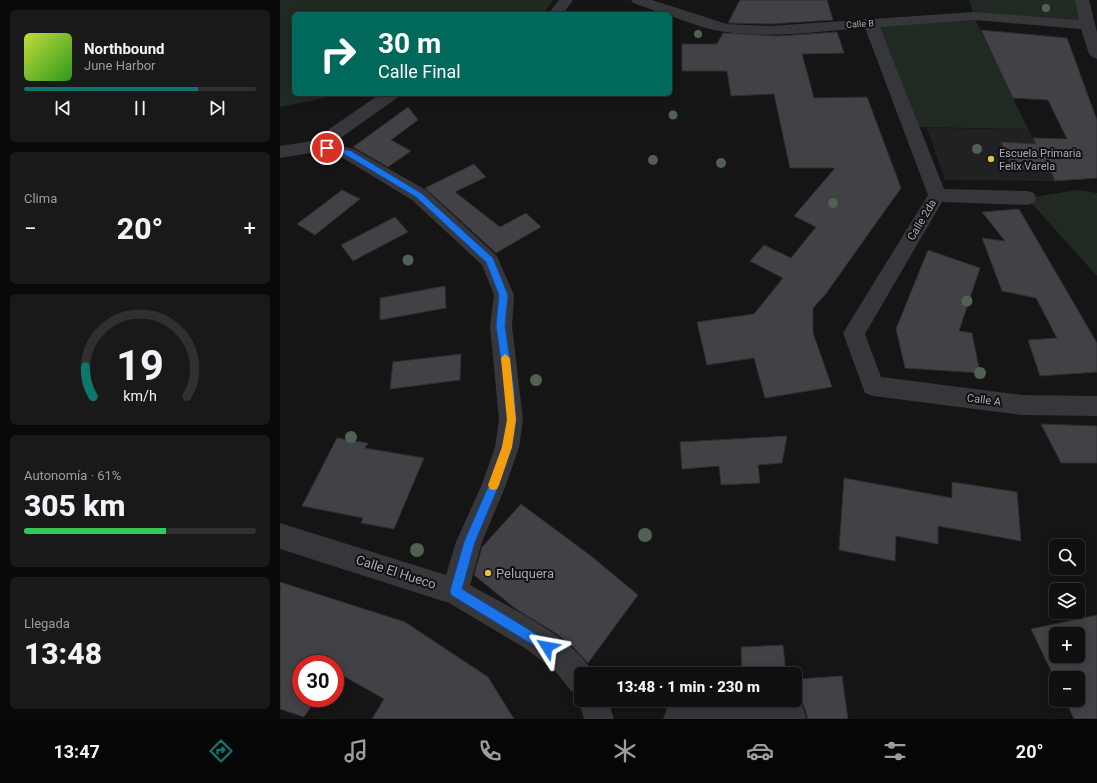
<!DOCTYPE html>
<html lang="es">
<head>
<meta charset="utf-8">
<style>
	:root { --surface:#101010; --page:#191919; --text:#f1f3f6; --muted:#9c9d9f; --line:#303030; --accent:#0f766e }
	body { margin:0; font-family:Roboto,sans-serif; background:var(--page); color:var(--text); height:100vh; display:flex; flex-direction:column; font-size:15px; white-space:nowrap }
	* { box-sizing:border-box; margin:0 }
	p { font-size:13px; color:var(--muted) }
	.icon { flex:none; width:22px; height:22px; fill:none; stroke:currentColor; stroke-width:2; stroke-linecap:round; stroke-linejoin:round }
	.map { position:relative; flex:1; overflow:hidden }
	.panel { display:flex; flex-direction:column; gap:10px; padding:10px; background:#090909; width:280px }
	.panel>* { flex:none }
	.guide { position:absolute; left:12px; top:12px; width:380px; height:84px; border-radius:6px; box-shadow:0 2px 10px #0003,0 0 0 1px var(--line); background:#00695c; color:#fff; overflow:hidden }
	.controls { position:absolute; left:769px; top:539px; display:grid; gap:8px }
	.controls a { display:grid; place-items:center; width:36px; height:36px; border-radius:6px; background:var(--surface); box-shadow:0 2px 10px #0003,0 0 0 1px var(--line); font-size:20px }
	.speed { position:absolute; left:12px; top:655px; display:flex; gap:8px; font-size:20px; font-weight:700; text-align:center }
	.speed>* { display:grid; place-content:center; width:52px; height:52px; border-radius:50%; background:var(--surface); box-shadow:0 2px 10px #0003,0 0 0 1px var(--line); line-height:1 }
	.speed .limit { border:6px solid #d22; background:#fff; color:#111 }
	.pin { position:absolute; display:grid; place-items:center; width:34px; height:34px; color:#fff; margin:-17px; border:2px solid #fff; border-radius:50%; box-shadow:0 1px 4px #0007 }
	.me { position:absolute; width:44px; margin:-22px; rotate:304deg; stroke-linejoin:round; filter:drop-shadow(0 0 3px #0008) }
	.turn { display:flex; align-items:center; gap:14px; height:84px; padding:0 20px; font-size:18px }
	.turn .icon { width:52px; height:52px; stroke-width:2.5 }
	.turn b { display:block; font-size:28px; line-height:34px }
	.big { font-size:30px; font-weight:800; line-height:1.1 }
	.panel .tile { flex:1; display:flex; flex-direction:column; justify-content:center; gap:6px; min-width:0; padding:0 14px; border-radius:6px; background:var(--page) }
	.panel .dial { align-items:center; gap:0 }
	.dial svg { height:104px; overflow:visible; fill:none; stroke:var(--line); stroke-width:7; stroke-linecap:round; text-anchor:middle }
	.dial text { fill:var(--text); stroke:none }
	.song { display:flex; align-items:center; gap:12px }
	.cover { width:48px; height:48px; border-radius:6px; background:linear-gradient(135deg,hsl(70 70% 55%),hsl(110 70% 35%)) }
	.played { height:4px; border-radius:2px; background:linear-gradient(90deg,var(--accent) 75%,var(--line) 75%) }
	.keys { display:flex; justify-content:space-around; direction:ltr }
	.heat { display:flex; justify-content:space-between; align-items:center; font-size:22px; direction:ltr }
	.charge { height:6px; border-radius:3px; background:linear-gradient(90deg,#34c759 61%,var(--line) 0) }
	.trip { position:absolute; left:294px; top:667px; width:228px; height:40px; border-radius:6px; background:var(--surface); box-shadow:0 2px 10px #0003,0 0 0 1px var(--line); font-weight:800; line-height:40px; text-align:center }
	.dock { display:flex; height:64px; justify-content:space-around; align-items:center; background:#060606; color:var(--muted) }
	.dock .icon { width:28px; height:28px }
	.dock .on { color:var(--accent) }
	.dock b { font-size:18px; color:var(--text) }
	main { display:flex; flex:1; min-height:0 }
	.map>svg:first-child { display:block }
	.built { fill:#212123 }
	.green { fill:#212923 }
	.building { fill:#424246; stroke:#2f2f32; fill-rule:evenodd }
	.lines { fill:none; stroke-linecap:round; stroke-linejoin:round }
	.minor { fill:#36363b; fill-rule:evenodd }
	.tree { fill:#506154 }
	.route { fill:#1a73e8; stroke:#114b97 }
	.slow { fill:#f59e0b }
	.poi-dot { fill:#e2c041; stroke:#101011; stroke-width:1.5 }
	.labels { text-anchor:middle; dominant-baseline:central; stroke-width:4; stroke-linejoin:round; paint-order:stroke }
	.far-street-label { font-size:9px; fill:#a8aab5; stroke:#101011 }
	.poi-label { font-size:11px; fill:#a8aab5; stroke:#101011; text-anchor:start }
	.street-label { font-size:11px; fill:#a8aab5; stroke:#101011 }
	.near-street-label { font-size:13px; fill:#a8aab5; stroke:#101011 }
	.near-poi-label { font-size:13px; fill:#a8aab5; stroke:#101011; text-anchor:start }
</style>
</head>
<body>
<main>
<section class="panel">
<div class="tile">
<div class="song"><i class="cover"></i><div><b>Northbound</b><p>June Harbor</p></div></div>
<div class="played"></div>
<div class="keys"><svg class="icon" aria-label="previous" viewBox="0 0 24 24"><path d="M18 5L8 12l10 7zM5 5v14"/></svg><svg class="icon" aria-label="pause" viewBox="0 0 24 24"><path d="M8 5v14M16 5v14"/></svg><svg class="icon" aria-label="next" viewBox="0 0 24 24"><path d="M6 5l10 7-10 7zM19 5v14"/></svg></div>
</div>
<div class="tile"><p>Clima</p>
<div class="heat"><a>−</a><b class="big">20°</b><a>+</a></div>
</div>
<div class="tile dial"><svg viewBox="0 0 100 80">
<path d="M14 69A42 42 0 1 1 86 69"/>
<path d="M14 69A42 42 0 0 1 8 46" stroke="#0f766e"/>
<text x="50" y="56" font-size="32" font-weight="700">19</text>
<text x="50" y="72" font-size="11">km/h</text>
</svg></div>
<div class="tile"><p>Autonomía · 61%</p><b class="big">305 km</b><div class="charge"></div></div>
<div class="tile"><p>Llegada</p><b class="big">13:48</b></div>
</section>
<div class="map">
<svg width="817" height="719" viewBox="0 0 817 719">
	<rect width="100%" height="100%" fill="#151516"/>
	<path class="built" d="M647,128L748,129L775,181L665,180Z"/>
	<g class="green">
		<path d="M0,0H273L263,14H14V94H63L0,107Z"/>
		<path d="M689,0H802L807,25L694,17L748,129L631,127L591,24L694,16Z"/>
		<path d="M797,190L817,193V276L747,198Z"/>
	</g>
	<g class="building">
		<path d="M460,0H547L553,20L490,24L448,23Z"/>
		<path d="M701,30L787,38L817,120V178L775,181L770,170L732,169L721,142L756,144L753,138L787,139L768,100L733,98Z"/>
		<path d="M557,32L564,53L522,54L534,98L587,97L621,188L545,295L533,308V333L552,387L485,398L474,358L427,365L417,322L474,314L503,278L470,261L484,245L511,258L536,227L514,216L555,168H510L494,94L451,96L447,71H402V44H437L443,33L498,36Z"/>
		<path d="M128,107L138,120L111,140L131,151L108,167L73,147Z"/>
		<path d="M194,164L206,177L175,192L220,227L246,213L261,227L216,253L145,188Z"/>
		<path d="M62,190L80,199L35,235L17,224Z"/>
		<path d="M739,209L817,343V372L760,376L748,340L777,338L756,298L722,291L702,238L725,241L702,212Z"/>
		<path d="M115,217L128,232L73,261L61,245Z"/>
		<path d="M648,250L700,268L679,331L692,333L700,373L625,368L616,329Z"/>
		<path d="M165,286L166,308L100,320V298Z"/>
		<path d="M181,354L180,380L110,389L113,362Z"/>
		<path d="M761,424L817,426V463H781Z"/>
		<path d="M507,436L502,463L478,465L480,483L441,485L439,466L402,469L400,442Z"/>
		<path d="M57,438L88,443L85,448L144,458L114,529L81,523L83,518L22,506Z"/>
		<path d="M564,478L672,498V482L737,492L741,541L658,526V544L616,536L615,561L559,550Z"/>
		<path d="M241,504L311,556L358,595L308,663L293,647L277,634L236,609L194,575L202,547Z"/>
		<path d="M0,582L125,622L208,677L234,719H92L104,699L55,671V664H21V698H37L24,717L0,709Z"/>
		<path d="M817,615V719H794L785,700H798V678H776V681L751,629ZM776,634H798V656H776Z"/>
		<path d="M503,645L506,674H462L461,647Z"/>
		<path d="M562,676L568,719H527V715L523,704L521,703L519,679Z"/>
	</g>
	<g class="lines">
		<g class="minor">
			<path d="M279,0H293L283,14H268Z"/>
			<path d="M351,0H372L447,24L490,26L694,12L799,20L795,0H809L817,32V59L812,57L809,54L801,29L694,20L600,27L664,189L747,191L754,193L756,198L754,203L747,205L662,202L585,334L601,377L742,395L817,396V416L742,415L593,396L585,393L563,333L648,195L585,28C540,31 492,39 446,32C428,30 408,22 390,16V14H384L353,3Z"/>
			<path d="M100,94H119L117,98L52,144L74,149L146,190L217,256L234,295L232,326L243,420L239,447L226,485L202,542L190,585C223,604 298,639 313,674H301V700H328L334,719H304L298,700L300,695L291,691L276,672L248,650L169,603L0,549V523L166,575L176,542L202,484L215,447L219,420L210,326L214,295L202,265L132,200L63,158L37,152L0,158V146L32,141Z"/>
			<path d="M422,700L511,701L522,705L526,716L525,719H383L387,708L398,704Z"/>
		</g>
	</g>
	<g class="tree">
		<circle cx="766" cy="8" r="4"/>
		<circle cx="418" cy="34" r="4"/>
		<circle cx="393" cy="115" r="4.5"/>
		<circle cx="697" cy="149" r="5"/>
		<circle cx="373" cy="160" r="5"/>
		<circle cx="441" cy="163" r="5"/>
		<circle cx="553" cy="203" r="5"/>
		<circle cx="128" cy="260" r="5.5"/>
		<circle cx="687" cy="301" r="5.5"/>
		<circle cx="700" cy="373" r="6"/>
		<circle cx="256" cy="380" r="6"/>
		<circle cx="71" cy="437" r="6"/>
		<circle cx="365" cy="535" r="7"/>
		<circle cx="137" cy="550" r="7"/>
	</g>
	<path class="route" d="M47,146L71,151L141,193L213,258L228,295L225,326L234,388L236,420L232,447L219,485L195,542L182,589L271,643L273,647L271,651L267,653L263,651L171,595L170,591L184,542L209,485L222,447L227,420L225,388L216,326L219,295L206,262L136,197L66,155L45,150V147Z"/>
	<path class="slow" d="M225,354L230,358L236,420L232,447L219,485L217,489L213,490L210,489L208,485L222,447L227,420L221,358Z"/>
	<g class="poi-dot">
		<circle cx="711" cy="159" r="4"/>
		<circle cx="208" cy="573" r="4"/>
	</g>
	<g class="labels">
		<g class="far-street-label">
			<text transform="translate(580 24) rotate(-4)">Calle B</text>
		</g>
		<g class="poi-label">
			<text x="719" y="153">Escuela Primaria<tspan x="719" dy="13">Felix Varela</tspan></text>
		</g>
		<g class="street-label">
			<text transform="translate(642 220) rotate(-59)">Calle 2da</text>
			<text transform="translate(704 400) rotate(7)">Calle A</text>
		</g>
		<g class="near-street-label">
			<text transform="translate(116 572) rotate(18)">Calle El Hueco</text>
		</g>
		<g class="near-poi-label">
			<text x="216" y="573">Peluquera</text>
		</g>
	</g>
</svg>
<div class="controls">
<a><svg class="icon" aria-label="search" viewBox="0 0 24 24"><circle cx="10" cy="10" r="6"/><path d="M15 15l6 6"/></svg></a>
<a><svg class="icon" aria-label="layers" viewBox="0 0 24 24"><path d="M12 4l9 5-9 5-9-5zM3 14l9 5 9-5"/></svg></a>
<a>+</a>
<a>−</a>
</div>
<div class="speed"><div class="limit">30</div></div>
<div class="pin" style="left:47px;top:148px;background:#d93025"><svg class="icon" aria-label="arrive" viewBox="0 0 24 24"><path d="M6 21V4h12l-3 4 3 4H6"/></svg></div>
<svg class="me" style="left:267px;top:647px" viewBox="-20 -20 40 40"><path d="M0-17L14 15 0 8-14 15z" fill="#1a73e8" stroke="#fff" stroke-width="4"/></svg>
<div class="trip">13:48 · 1 min · 230 m</div>
<div class="guide">
<div class="turn"><svg class="icon" aria-label="right" viewBox="0 0 24 24"><path d="M7 20v-9h11M14 6l5 5-5 5"/></svg><div><b>30 m</b>Calle Final</div></div>
</div>
</div>
</main>
<nav class="dock">
<b>13:47</b>
<svg class="icon on" aria-label="directions" viewBox="0 0 24 24"><path d="M12 3l9 9-9 9-9-9zM9 14v-3h6M13 9l2 2-2 2"/></svg>
<svg class="icon" aria-label="music" viewBox="0 0 24 24"><path d="M9 18V5l10-2v13"/><circle cx="6" cy="18" r="3"/><circle cx="16" cy="16" r="3"/></svg>
<svg class="icon" aria-label="phone" viewBox="0 0 24 24"><path d="M5 4h4l2 5-3 2q2 4 5 5l2-3 5 2v4C11 20 4 13 5 4z"/></svg>
<svg class="icon" aria-label="climate" viewBox="0 0 24 24"><path d="M12 3v18M4 7l16 10M4 17L20 7"/></svg>
<svg class="icon" aria-label="car" viewBox="0 0 24 24"><path d="M5 17H2v-5l4-1 3-4h7l3 4 3 1v5h-3M9 17h6M6 11h13"/><circle cx="7" cy="17" r="2"/><circle cx="17" cy="17" r="2"/></svg>
<svg class="icon" aria-label="filters" viewBox="0 0 24 24"><path d="M4 7h16M4 17h16"/><circle cx="9" cy="7" r="2"/><circle cx="15" cy="17" r="2"/></svg>
<b>20°</b>
</nav>
</body>
</html>
